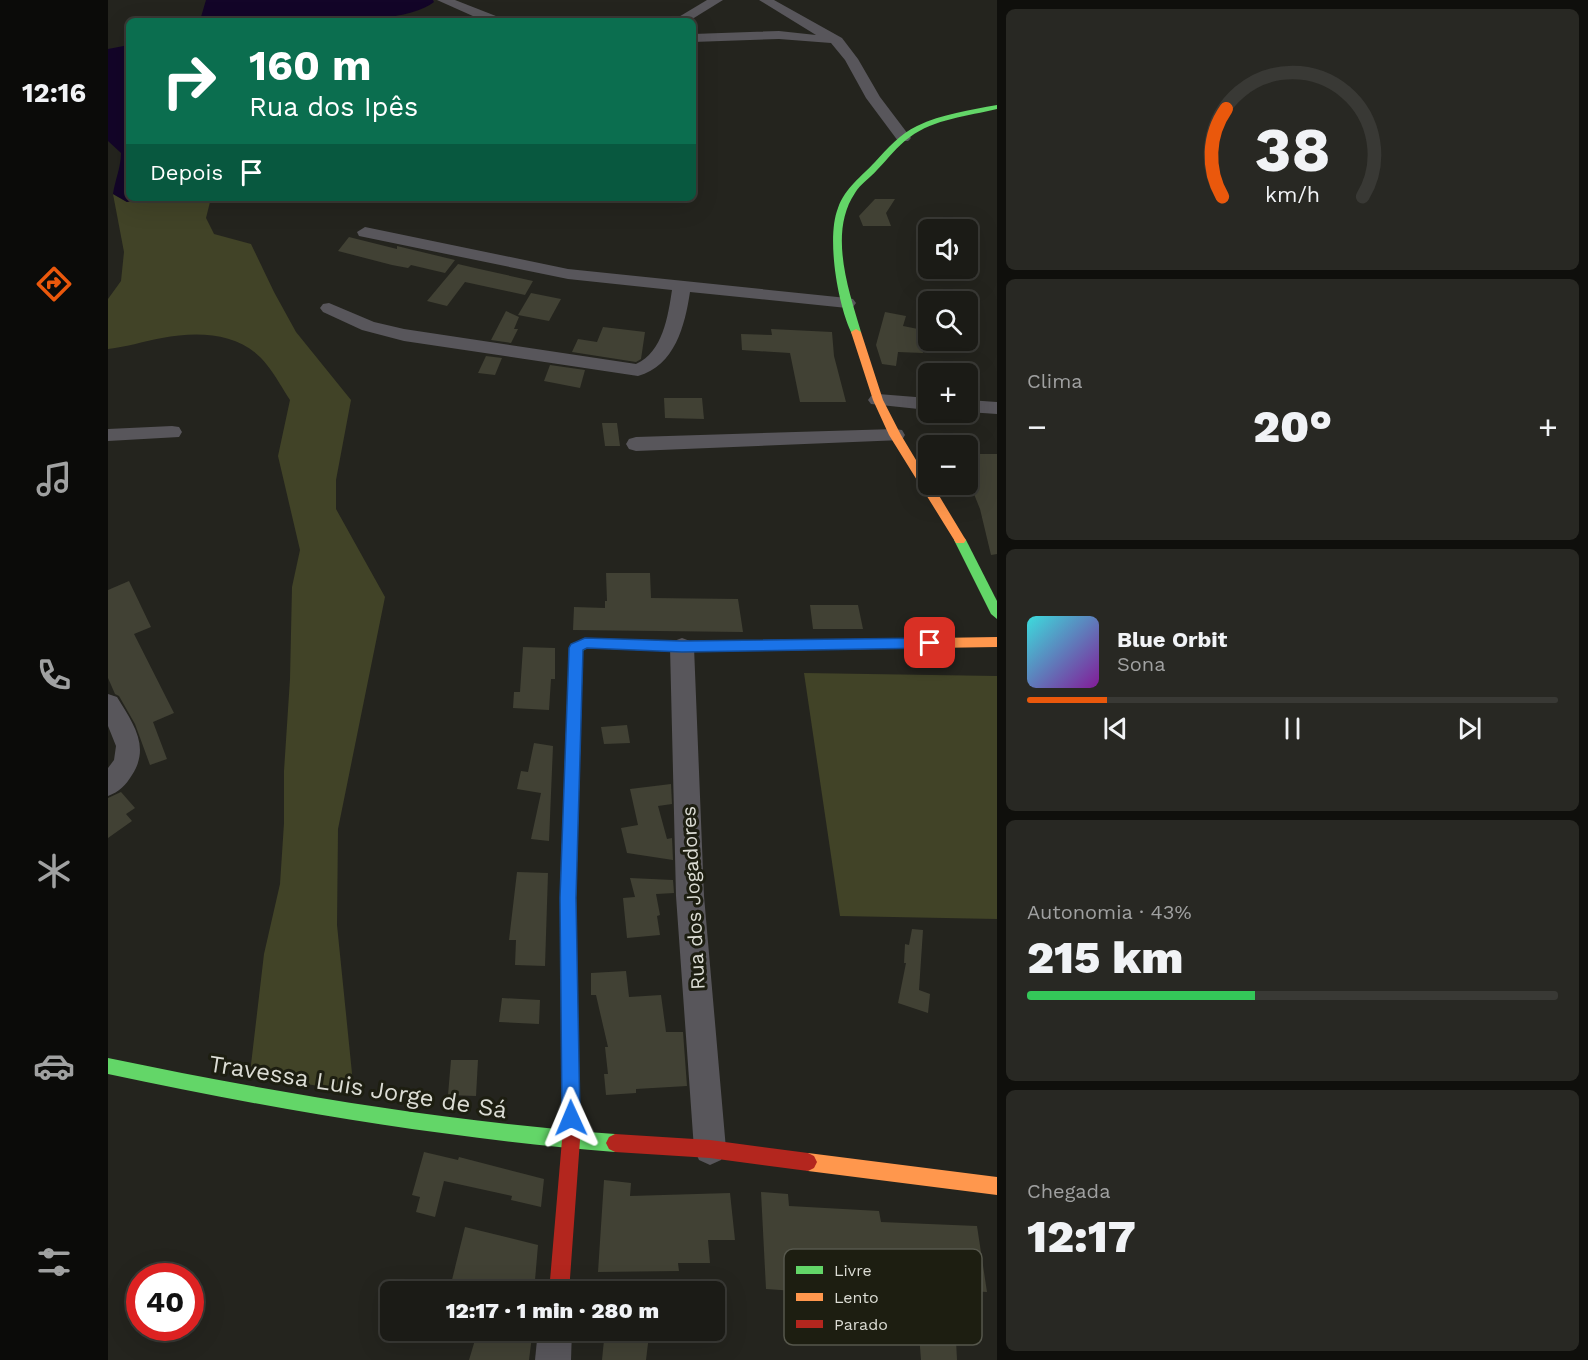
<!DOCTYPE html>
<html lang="pt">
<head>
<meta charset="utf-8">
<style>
	:root { --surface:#1b1b16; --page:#282823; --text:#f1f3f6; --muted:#a0a1a1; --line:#393935; --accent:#ea580c }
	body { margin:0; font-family:"Work Sans",sans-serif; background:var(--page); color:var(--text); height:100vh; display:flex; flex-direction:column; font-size:22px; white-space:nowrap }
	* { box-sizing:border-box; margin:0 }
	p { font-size:20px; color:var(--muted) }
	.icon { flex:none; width:33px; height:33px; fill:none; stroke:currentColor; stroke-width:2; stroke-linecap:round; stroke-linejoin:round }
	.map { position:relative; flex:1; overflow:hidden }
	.details { display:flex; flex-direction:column; gap:9px; padding:9px; background:#0f0f0c; width:591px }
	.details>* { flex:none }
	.banner { position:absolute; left:18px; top:18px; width:570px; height:183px; border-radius:9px; box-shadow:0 6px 24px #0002,0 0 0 2px var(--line); background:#0b6e4f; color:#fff; overflow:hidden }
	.buttons { position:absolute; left:810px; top:219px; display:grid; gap:12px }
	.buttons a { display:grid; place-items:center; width:60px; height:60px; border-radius:9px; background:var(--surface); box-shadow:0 6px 24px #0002,0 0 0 2px var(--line); font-size:30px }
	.speed { position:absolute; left:18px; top:1263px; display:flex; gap:12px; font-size:30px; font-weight:700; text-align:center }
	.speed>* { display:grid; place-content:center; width:78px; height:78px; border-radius:50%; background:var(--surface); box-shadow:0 6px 24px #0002,0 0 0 2px var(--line); line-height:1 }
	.speed .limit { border:9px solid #d22; background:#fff; color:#111 }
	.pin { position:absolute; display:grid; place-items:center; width:51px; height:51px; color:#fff; margin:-26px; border-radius:12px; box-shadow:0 3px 9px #0006 }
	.me { position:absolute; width:66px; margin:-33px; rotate:359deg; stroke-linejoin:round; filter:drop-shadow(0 0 4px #0008) }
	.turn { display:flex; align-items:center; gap:21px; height:126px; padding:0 24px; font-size:27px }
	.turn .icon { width:78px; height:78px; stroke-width:2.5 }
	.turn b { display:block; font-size:42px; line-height:51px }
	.then { display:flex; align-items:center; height:57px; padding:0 24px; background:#0003; gap:12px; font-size:22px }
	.big { font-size:45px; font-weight:800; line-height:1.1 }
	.details .card { flex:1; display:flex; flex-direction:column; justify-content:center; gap:9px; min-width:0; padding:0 21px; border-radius:9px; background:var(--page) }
	.details .dial { align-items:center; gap:0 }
	.dial svg { height:156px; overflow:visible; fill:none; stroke:var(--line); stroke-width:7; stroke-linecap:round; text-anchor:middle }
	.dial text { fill:var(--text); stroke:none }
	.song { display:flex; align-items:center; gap:18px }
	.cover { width:72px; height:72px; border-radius:9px; background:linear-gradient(135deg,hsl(180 70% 55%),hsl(290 70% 35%)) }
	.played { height:6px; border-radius:3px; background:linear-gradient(90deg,var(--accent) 15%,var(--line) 15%) }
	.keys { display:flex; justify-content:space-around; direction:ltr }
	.heat { display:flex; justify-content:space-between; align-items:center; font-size:33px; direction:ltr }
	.charge { height:9px; border-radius:4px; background:linear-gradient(90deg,#34c759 43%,var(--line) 0) }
	.trip { position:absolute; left:272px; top:1281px; width:345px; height:60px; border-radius:9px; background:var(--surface); box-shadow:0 6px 24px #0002,0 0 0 2px var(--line); font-weight:800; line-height:60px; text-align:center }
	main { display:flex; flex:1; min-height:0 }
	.menu { display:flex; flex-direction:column; width:108px; justify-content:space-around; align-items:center; background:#0b0b09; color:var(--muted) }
	.menu .icon { width:42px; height:42px }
	.menu .selected { color:var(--accent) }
	.menu b { font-size:27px; color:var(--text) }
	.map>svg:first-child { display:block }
	.green { fill:#414327 }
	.water { fill:#130528 }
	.building { fill:#414134 }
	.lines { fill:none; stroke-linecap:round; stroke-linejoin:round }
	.street { fill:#58565b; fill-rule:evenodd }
	.fast { fill:#63d668; fill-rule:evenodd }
	.slow { fill:#ff974d; fill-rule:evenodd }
	.jam { fill:#b3261e; fill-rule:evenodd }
	.route { fill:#1a73e8; stroke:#114b97; stroke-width:1.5 }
	.labels { text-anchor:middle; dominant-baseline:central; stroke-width:6; stroke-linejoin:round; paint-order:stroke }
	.street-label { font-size:20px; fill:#dbdcd4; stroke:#1d1e11 }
	.near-street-label { font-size:24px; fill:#dbdcd4; stroke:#1d1e11 }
	.key { fill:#1d1e11; stroke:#56574c; stroke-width:1.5 }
	.key-label { font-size:16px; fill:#dbdcd4 }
</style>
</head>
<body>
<main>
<nav class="menu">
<b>12:16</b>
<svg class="icon selected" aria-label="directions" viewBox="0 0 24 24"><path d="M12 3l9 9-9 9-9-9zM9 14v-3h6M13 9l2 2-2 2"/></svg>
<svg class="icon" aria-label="music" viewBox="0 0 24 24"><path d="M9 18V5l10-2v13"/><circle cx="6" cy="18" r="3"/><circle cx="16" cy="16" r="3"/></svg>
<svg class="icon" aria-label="phone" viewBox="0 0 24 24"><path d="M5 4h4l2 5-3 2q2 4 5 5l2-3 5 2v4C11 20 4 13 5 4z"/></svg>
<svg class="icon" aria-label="climate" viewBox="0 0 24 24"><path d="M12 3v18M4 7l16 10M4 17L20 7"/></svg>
<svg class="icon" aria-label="car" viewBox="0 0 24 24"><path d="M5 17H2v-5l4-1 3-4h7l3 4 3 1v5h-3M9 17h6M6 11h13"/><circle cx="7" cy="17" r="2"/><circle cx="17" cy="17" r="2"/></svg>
<svg class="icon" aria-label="filters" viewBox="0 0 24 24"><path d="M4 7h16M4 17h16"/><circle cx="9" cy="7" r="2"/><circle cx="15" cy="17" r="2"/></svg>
</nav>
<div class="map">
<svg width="889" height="1360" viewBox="0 0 889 1360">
	<rect width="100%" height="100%" fill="#24241e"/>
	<g class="green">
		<path d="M5,194L19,202L33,198H103L98,218L106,234L143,244L166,292L188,332L243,400L228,480V509L277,597L230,829L229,925L246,1093L142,1073L156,954L172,884L176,823V771L182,679L184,587L192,550L170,456L182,400C174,388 168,376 159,365C134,332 91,331 54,338C36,341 19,347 0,349V299L13,281L16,252Z"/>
		<path d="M696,673L889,676V919L732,916Z"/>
	</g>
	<g class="water">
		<path d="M98,0H325L326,2C291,31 136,21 86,21L93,17Z"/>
		<path d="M21,45V198H33L19,202L5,194C7,180 13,167 13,153L0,141V49Z"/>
	</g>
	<g class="building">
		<path d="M767,199H787L778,213L783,226H755L751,216Z"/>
		<path d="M241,237L289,249V246L347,260L337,273L303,265L300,268L284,265L230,251Z"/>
		<path d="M350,264L367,268L425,281L417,295L357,282L339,306L319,301Z"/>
		<path d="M423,293L453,299L441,321L410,315Z"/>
		<path d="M398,311L411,317L406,329H410L403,343L383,340Z"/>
		<path d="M777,312L798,316L795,326L820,331L815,353L790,352L788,366L774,364L768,345Z"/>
		<path d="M495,327L537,332L533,359L528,362L464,352L470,339L489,342Z"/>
		<path d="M663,329L724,332L726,356L738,402H692L682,353L634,350L633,334L664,335Z"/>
		<path d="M378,356L394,358L387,375L370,373Z"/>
		<path d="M442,365L477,370L472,388L436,381Z"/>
		<path d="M556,398H594L596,419L557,418Z"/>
		<path d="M494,423H509L512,446H497Z"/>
		<path d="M860,454H889V554L883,555L872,509L860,479Z"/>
		<path d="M498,573H542L543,598L630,599L635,632L465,630L466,607L497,608V601H499Z"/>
		<path d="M21,581L43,627L26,634L66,713L45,722L59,759L42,765L27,724L11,696L7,694L0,678V590Z"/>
		<path d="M702,605H750L755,629H705Z"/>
		<path d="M415,647L447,648V679H443L441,710L405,708L406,692H412Z"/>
		<path d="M519,725L522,743L496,744L493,727Z"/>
		<path d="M426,743L445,746L441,841L423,839L433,793L409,789L413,771L420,772Z"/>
		<path d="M563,784L564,804L550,806L559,839L564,838L565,860L519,853L513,828L530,825L522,789Z"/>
		<path d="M13,792L27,808L18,814L24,821L0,838V798Z"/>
		<path d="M409,872L440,873L437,966L407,965L408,940H401Z"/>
		<path d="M522,878L565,880L566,893L548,894L552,915L549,916L552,935L519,938L515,898L527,897Z"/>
		<path d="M804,929L815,930L811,990L822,994L820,1013L790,1003L798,963H796L797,944L801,945Z"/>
		<path d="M518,971L521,997L553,995L558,1032H575L579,1086L528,1089V1093L498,1095L496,1074H500L497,1047H500L488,995H483V973Z"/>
		<path d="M394,998L432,1000L431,1024L391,1022Z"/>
		<path d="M343,1060H370L368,1096L340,1095Z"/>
		<path d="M316,1152L350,1160L351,1157L436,1179L433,1207L403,1200L404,1196L336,1181L327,1217L308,1212L312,1197L304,1195Z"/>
		<path d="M496,1180L523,1183L522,1196L622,1193L627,1240H600L602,1263H570L571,1271L490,1272Z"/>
		<path d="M653,1192L680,1194L681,1206L771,1211L773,1222L869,1226L879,1292L814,1288L817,1305L787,1303L784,1279L747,1277L748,1285L687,1282V1291L658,1289Z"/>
		<path d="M357,1227L430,1245L426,1292H341Z"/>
		<path d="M370,1330H419V1335L424,1336L421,1360H361Z"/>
		<path d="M497,1330H519L541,1335L538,1360H494Z"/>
		<path d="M811,1334L848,1340L849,1360H813Z"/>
	</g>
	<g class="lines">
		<g class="street">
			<path d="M329,0H347L393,18L395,21H376Z"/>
			<path d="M599,0H615L581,21H564Z"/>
			<path d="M651,0H666L734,38L750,59L772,97L803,138L800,141H790L758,98L737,60L723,43L671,39L585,42V34L671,31L708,35Z"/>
			<path d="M257,227L460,269L739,298L745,299L748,303L745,307L739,308L582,292C577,325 567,366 530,376L296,341L254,330L215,312L212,308L215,304L221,303L266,322L296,329L528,364C555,352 560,316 564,290L460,279L251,236L249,232Z"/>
			<path d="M770,394L820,398V410L763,404L760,400L763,396Z"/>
			<path d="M860,400L889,402V414L860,412Z"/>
			<path d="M64,426L71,427L74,432L71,437L0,441V429Z"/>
			<path d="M787,429L794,430L797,435L794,440L528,451L521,449L518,444L521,439L528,437Z"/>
			<path d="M574,638L582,641L586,647L596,896L618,1149L613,1160L602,1165L591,1160L586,1149L568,896L562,647L566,641Z"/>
			<path d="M0,694L9,697C24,722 43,746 24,775C18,785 11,792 0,796V768L6,760L8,746L0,726Z"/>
			<path d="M430,1330H464L463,1360H427Z"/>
		</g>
		<g class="fast">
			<path d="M889,105V109C860,116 826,119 802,137C789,146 780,159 769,170C762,178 752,184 747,193C720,233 741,291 753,332L752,334H744C730,306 718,238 730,208C737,188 754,176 767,162C780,148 792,134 809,126C834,114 862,110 889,105Z"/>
			<path d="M852,536L858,540L889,601V619L883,614L846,540Z"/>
			<path d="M477,638L574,642L630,641L637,646L630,651L574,652L479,648L475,651L468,898L469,993L467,998L461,1001L455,998L453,993L452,898L461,648L463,644Z"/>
			<path d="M0,1058C168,1093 336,1121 507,1134L513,1137L516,1143L513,1149L507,1152C336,1138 168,1110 0,1074Z"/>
		</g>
		<g class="slow">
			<path d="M748,329L753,332L775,400L793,435L820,480V484H824L856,537L858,540L856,543H848L781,435L765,400L743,332Z"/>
			<path d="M889,637V647L630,651L623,646L630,641Z"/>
			<path d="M700,1153L889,1177V1195L700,1171L694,1168L691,1162L694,1156Z"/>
		</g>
		<g class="jam">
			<path d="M461,985L467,988L469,993L472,1140L461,1292H441L454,1140L453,993L455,988Z"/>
			<path d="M507,1134L602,1140L700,1153L706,1156L709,1162L706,1168L700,1171L602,1158L507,1152L501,1149L498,1143L501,1137Z"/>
		</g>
	</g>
	<path class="route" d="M477,638L574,641L822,638L828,643L822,648L574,652L479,648L475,650L468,898L472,1118L469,1124L463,1127L457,1124L454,1118L452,898L461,648L463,644Z"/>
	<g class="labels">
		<g class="street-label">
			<text transform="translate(585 898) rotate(-93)">Rua dos Jogadores</text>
		</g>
		<g class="near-street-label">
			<text transform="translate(250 1087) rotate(9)">Travessa Luis Jorge de Sá</text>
		</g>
	</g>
	<rect x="676" y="1249" width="198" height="96" rx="9" class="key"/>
	<rect x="688" y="1266" width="27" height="8" fill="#63d668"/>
	<rect x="688" y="1293" width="27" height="8" fill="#ff974d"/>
	<rect x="688" y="1320" width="27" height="8" fill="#b3261e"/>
	<g class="key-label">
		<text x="726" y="1276">Livre</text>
		<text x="726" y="1303">Lento</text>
		<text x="726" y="1330">Parado</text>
	</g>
</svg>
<div class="buttons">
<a><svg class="icon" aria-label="sound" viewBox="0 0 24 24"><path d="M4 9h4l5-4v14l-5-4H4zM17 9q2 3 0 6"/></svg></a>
<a><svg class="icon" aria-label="search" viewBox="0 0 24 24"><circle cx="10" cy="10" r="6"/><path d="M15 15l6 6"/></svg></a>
<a>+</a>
<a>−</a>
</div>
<div class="speed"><div class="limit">40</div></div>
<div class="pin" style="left:822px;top:643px;background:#d93025"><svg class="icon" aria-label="arrive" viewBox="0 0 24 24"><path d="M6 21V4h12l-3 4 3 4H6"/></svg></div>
<svg class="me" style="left:463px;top:1118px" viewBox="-20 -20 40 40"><path d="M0-17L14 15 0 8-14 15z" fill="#1a73e8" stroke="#fff" stroke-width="4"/></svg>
<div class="trip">12:17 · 1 min · 280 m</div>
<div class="banner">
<div class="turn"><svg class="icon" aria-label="right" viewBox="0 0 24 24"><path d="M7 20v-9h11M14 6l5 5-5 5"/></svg><div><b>160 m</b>Rua dos Ipês</div></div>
<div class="then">Depois<svg class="icon" aria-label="arrive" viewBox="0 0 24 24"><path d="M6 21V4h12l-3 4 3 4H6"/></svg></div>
</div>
</div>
<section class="details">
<div class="card dial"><svg viewBox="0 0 100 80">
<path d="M14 69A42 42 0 1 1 86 69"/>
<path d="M14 69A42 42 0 0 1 16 24" stroke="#ea580c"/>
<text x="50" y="56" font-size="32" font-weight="700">38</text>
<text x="50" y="72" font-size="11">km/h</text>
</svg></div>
<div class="card"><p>Clima</p>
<div class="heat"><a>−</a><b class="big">20°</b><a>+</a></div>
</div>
<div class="card">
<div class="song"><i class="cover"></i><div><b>Blue Orbit</b><p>Sona</p></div></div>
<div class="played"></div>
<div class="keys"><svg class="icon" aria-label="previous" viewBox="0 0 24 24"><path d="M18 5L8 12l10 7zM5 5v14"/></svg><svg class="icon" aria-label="pause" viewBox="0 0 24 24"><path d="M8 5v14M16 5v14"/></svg><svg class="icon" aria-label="next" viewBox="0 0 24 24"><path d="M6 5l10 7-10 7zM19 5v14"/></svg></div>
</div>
<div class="card"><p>Autonomia · 43%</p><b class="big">215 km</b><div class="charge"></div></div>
<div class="card"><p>Chegada</p><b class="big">12:17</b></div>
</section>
</main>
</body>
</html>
